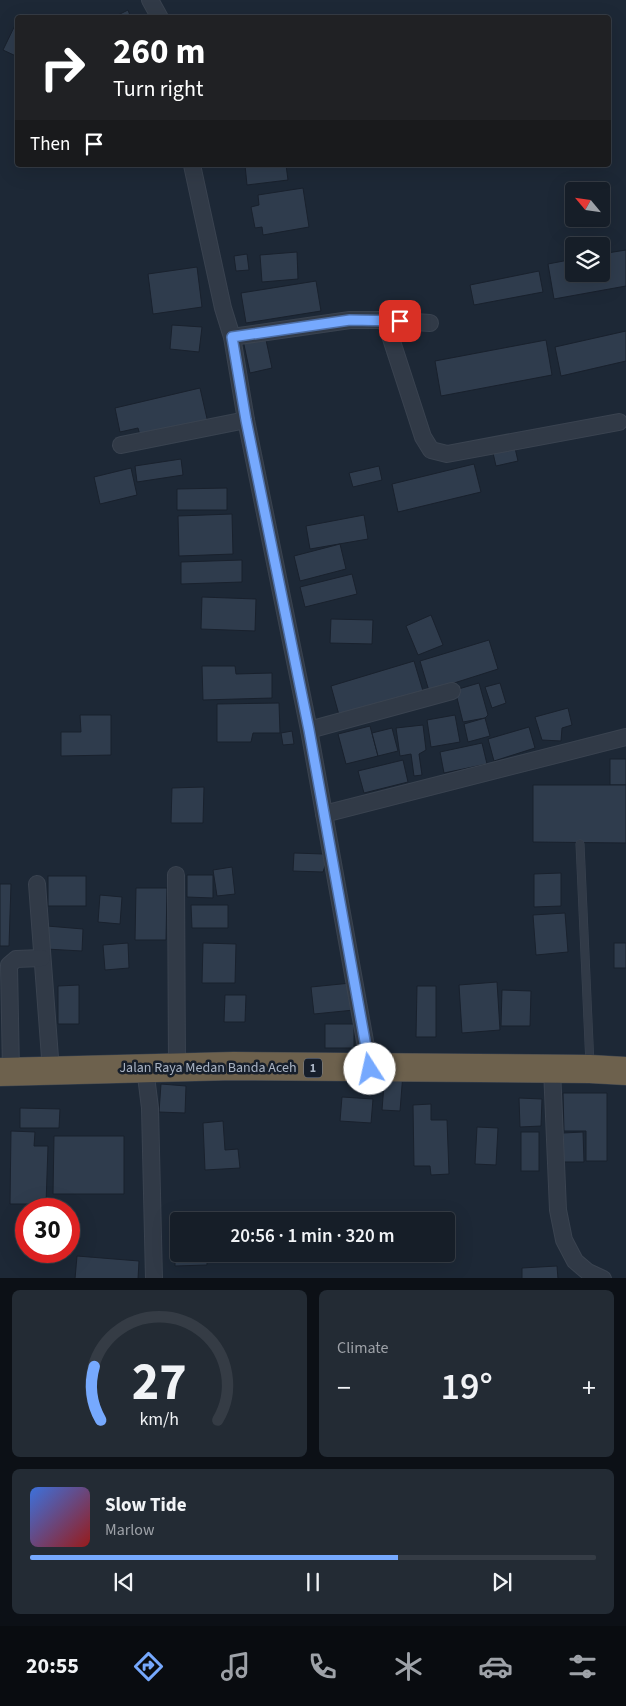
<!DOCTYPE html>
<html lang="en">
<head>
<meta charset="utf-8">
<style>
	:root { --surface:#161e28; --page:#232b34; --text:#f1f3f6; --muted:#9ea2a8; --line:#353c45; --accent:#76a9fe }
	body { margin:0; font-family:"Source Sans 3",sans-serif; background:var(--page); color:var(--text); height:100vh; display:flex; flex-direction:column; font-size:19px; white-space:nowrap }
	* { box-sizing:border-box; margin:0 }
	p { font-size:16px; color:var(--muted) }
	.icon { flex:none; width:28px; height:28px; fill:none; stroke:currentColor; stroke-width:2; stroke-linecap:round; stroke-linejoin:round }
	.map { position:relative; height:1278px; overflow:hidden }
	.panel { display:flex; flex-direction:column; gap:12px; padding:12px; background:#0c1016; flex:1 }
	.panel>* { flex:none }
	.banner { position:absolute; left:15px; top:15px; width:596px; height:152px; border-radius:5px; box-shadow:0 5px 20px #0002,0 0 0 1px var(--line); background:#202124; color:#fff; overflow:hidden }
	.needle { width:32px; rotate:299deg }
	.buttons { position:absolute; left:565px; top:182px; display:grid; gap:10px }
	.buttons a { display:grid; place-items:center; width:45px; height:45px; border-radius:5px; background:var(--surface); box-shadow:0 5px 20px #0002,0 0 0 1px var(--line); font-size:25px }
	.speed { position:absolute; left:15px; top:1198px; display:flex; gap:10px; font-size:25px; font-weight:700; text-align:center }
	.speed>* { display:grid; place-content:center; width:65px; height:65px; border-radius:50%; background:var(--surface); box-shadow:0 5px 20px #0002,0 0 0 1px var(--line); line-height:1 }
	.speed .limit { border:8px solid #d22; background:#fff; color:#111 }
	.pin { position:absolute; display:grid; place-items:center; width:42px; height:42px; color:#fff; margin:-21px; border-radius:10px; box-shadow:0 2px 8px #0006 }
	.me { position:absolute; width:55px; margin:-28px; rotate:350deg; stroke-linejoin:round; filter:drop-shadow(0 0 4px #0008) }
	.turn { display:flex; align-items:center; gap:18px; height:105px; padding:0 15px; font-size:22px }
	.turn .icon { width:65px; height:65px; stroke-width:2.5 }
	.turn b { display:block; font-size:35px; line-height:42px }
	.then { display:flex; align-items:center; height:48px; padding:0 15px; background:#0003; gap:10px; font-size:19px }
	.big { font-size:38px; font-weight:600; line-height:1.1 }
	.panel .widget { flex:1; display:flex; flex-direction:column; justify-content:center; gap:8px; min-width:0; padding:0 18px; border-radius:8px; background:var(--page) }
	.panel .dial { align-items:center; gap:0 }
	.dial svg { height:130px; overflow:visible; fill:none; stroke:var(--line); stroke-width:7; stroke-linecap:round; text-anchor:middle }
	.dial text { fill:var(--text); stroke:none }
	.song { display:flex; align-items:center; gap:15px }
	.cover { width:60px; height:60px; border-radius:8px; background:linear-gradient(135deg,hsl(220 70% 55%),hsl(0 70% 35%)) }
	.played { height:5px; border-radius:2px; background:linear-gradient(90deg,var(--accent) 65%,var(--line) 65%) }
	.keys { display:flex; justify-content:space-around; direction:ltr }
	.heat { display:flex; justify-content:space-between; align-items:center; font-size:28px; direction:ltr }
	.panel .tiles { flex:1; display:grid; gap:12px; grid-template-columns:1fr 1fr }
	.widget:last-child { grid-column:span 2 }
	.trip { position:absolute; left:170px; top:1212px; width:285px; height:50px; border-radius:5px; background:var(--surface); box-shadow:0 5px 20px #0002,0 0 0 1px var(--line); font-weight:600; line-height:50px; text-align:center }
	.tabs { display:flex; height:80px; justify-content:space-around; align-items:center; background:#090c10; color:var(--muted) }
	.tabs .icon { width:35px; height:35px }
	.tabs .on { color:var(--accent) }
	.tabs b { font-size:22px; color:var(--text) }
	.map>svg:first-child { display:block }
	.building { fill:#2f3c4d; stroke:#19212d }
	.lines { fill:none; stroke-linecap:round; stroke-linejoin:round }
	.lane-casing { stroke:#3a4350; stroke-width:9 }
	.street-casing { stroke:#3a4350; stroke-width:18 }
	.highway-casing { stroke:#3c4451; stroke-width:29 }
	.lane { stroke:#313a47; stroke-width:8 }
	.street { stroke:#313a47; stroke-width:16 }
	.highway { stroke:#6d614d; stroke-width:28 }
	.route-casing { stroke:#4d6ea5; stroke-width:12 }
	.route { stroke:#76a9fe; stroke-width:9 }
	.labels { text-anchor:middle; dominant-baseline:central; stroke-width:5; stroke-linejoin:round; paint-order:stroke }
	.shield { fill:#171f2b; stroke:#7e8796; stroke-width:1 }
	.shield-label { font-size:12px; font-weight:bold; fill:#aab4c4 }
	.street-label { font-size:14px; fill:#aab4c4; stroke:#171f2b }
</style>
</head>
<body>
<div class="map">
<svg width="626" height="1279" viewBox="0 0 626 1279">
	<rect width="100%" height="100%" fill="#1d2836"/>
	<g class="building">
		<path d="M128,10L131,18H112Z"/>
		<path d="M18,19V57L3,50Z"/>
		<path d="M245,165H286L288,180L247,185Z"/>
		<path d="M303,188L309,227L263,235L262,227L255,228L251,207L259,205L258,195Z"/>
		<path d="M626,250V286L554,299L548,264L574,259V274H601V254Z"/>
		<path d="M297,252L298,279L262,282L260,255Z"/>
		<path d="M247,254L249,270L236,271L234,256Z"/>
		<path d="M197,267L202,307L153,314L148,274Z"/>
		<path d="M539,271L543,292L474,305L470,285Z"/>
		<path d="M316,281L321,311L246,323L241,293Z"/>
		<path d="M172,325L202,327L199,352L170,349Z"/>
		<path d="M626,331V361L561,376L555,347Z"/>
		<path d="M265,335L272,368L250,373L243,340Z"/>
		<path d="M546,340L552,375L441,396L435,361Z"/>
		<path d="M200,388L208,423L141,439L138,428L120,432L115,408Z"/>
		<path d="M515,448L518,461L496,466L493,453Z"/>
		<path d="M181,459L183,475L137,482L135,466Z"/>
		<path d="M474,464L481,492L398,512L392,484Z"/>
		<path d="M379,466L382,480L353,487L349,473Z"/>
		<path d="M131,468L137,495L100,504L94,477Z"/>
		<path d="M227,488V510H177V489Z"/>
		<path d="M232,514L233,554L179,556L178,516Z"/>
		<path d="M364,515L368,539L310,549L306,526Z"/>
		<path d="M340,544L346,569L300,581L294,556Z"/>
		<path d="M242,560V582L181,584V562Z"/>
		<path d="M352,574L357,594L305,607L300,587Z"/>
		<path d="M202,597L256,599L255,631L201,629Z"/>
		<path d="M431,615L443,645L418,655L406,626Z"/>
		<path d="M331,619L373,620L372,644L330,643Z"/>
		<path d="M489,640L498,669L429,691L420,661Z"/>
		<path d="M414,661L423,691L339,715L331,686Z"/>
		<path d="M202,666H235L236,674L272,673V698L203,700Z"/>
		<path d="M479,683L488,715L485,718L463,722L455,690Z"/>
		<path d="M500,683L506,703L492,708L485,687Z"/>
		<path d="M279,703L280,733H253L251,742H217V704Z"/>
		<path d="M568,708L572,725L562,728L561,741L542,740L535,717Z"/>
		<path d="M80,715H111V755L61,756V732H81Z"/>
		<path d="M455,715L460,742L431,747L427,720Z"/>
		<path d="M485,718L490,736L468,742L464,724Z"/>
		<path d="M423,725L426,750L419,754L422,775L414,776L411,754L400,756L396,728Z"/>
		<path d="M370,726L378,756L346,764L338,734Z"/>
		<path d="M529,727L535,748L494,761L488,739Z"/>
		<path d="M392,728L398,751L378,756L372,733Z"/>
		<path d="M292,731L294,744L283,745L281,733Z"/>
		<path d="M482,743L487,764L444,773L440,752Z"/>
		<rect x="610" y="759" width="16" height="26"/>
		<path d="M403,760L408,782L364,793L358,771Z"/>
		<path d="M533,785H626V843L533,842Z"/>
		<path d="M204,787L203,823H171L172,788Z"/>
		<path d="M294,853L323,854L327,860L323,872L293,871Z"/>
		<path d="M232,867L235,894L217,896L213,870Z"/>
		<path d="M561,873V906L534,907V874Z"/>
		<path d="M187,875H213V898L187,897Z"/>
		<rect x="48" y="876" width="38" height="30"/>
		<path d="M0,884H11L9,946H0Z"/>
		<path d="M136,888H167L166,940H135Z"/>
		<path d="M100,895L122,897L120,924L98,922Z"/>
		<path d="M191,905H228V928H192Z"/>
		<path d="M565,913L568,952L536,955L533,915Z"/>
		<path d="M47,926L83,929L82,951L46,949Z"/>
		<path d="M128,943L129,968L105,970L103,945Z"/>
		<path d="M203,943L236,944L235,983H202Z"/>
		<rect x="614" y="943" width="12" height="25"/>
		<path d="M497,982L500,1030L462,1033L459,985Z"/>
		<path d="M351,983L354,1010L314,1014L311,987Z"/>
		<path d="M79,985V1024H58V986Z"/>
		<path d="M417,986H436V1037H416Z"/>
		<path d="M502,990L531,991L530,1026H501Z"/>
		<path d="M225,995H246L245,1022H224Z"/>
		<rect x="325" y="1024" width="29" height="24"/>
		<path d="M385,1072L403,1073L400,1111L382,1110Z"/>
		<path d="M161,1084L186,1086L185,1113L159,1112Z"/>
		<path d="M563,1093H607V1161H586V1131H564Z"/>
		<path d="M342,1097L373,1099L371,1123L340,1121Z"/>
		<path d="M519,1098L542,1099L541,1126L520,1127Z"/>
		<path d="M431,1104V1120H447L449,1174L431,1175L430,1166H414L413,1105Z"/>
		<path d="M20,1108L60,1109L59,1128H20Z"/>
		<path d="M223,1121L225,1150L238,1149L240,1168L205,1170L203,1123Z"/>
		<path d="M477,1127L498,1128L496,1165L475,1164Z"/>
		<path d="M11,1131L35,1132L34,1146H48L46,1204H10Z"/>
		<rect x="521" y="1132" width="18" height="39"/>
		<path d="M583,1132L584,1162H563V1133Z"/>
		<path d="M54,1136H124V1194H53Z"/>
		<path d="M175,1243H179V1254H207V1265L175,1266Z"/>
		<path d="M77,1256L139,1261L138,1279H75Z"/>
		<path d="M557,1266L558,1279H522V1268Z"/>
	</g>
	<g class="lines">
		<g class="lane-casing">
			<path id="lane" d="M580,844L590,1065"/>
		</g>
		<g class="street-casing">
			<g id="street">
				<path d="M150,0L160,18"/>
				<path d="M192,165L223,308L232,337L246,420L309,730L370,1069"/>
				<path d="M385,320L430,323"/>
				<path d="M232,337L350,320H385L423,437L431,450L447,454L619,422"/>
				<path d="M121,445L246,420"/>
				<path d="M309,730L452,691"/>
				<path d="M324,814L626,737"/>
				<path d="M176,875L177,1067"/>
				<path d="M37,884L51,1071"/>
				<path d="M145,1068L150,1108L154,1279"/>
				<path d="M552,1069L558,1210L564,1240L575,1261L588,1272L603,1279"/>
				<path d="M11,1072L9,965L16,959L42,958"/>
			</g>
		</g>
		<g class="highway-casing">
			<path id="highway" d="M0,1072L234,1066L590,1069L626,1071"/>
		</g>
		<use href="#lane" class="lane"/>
		<use href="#street" class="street"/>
		<use href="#highway" class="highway"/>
	</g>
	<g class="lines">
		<g class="route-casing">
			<path id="route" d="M370,1069L309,730L246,420L232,337L350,320L400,321"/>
		</g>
		<use href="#route" class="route"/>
	</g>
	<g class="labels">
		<rect class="shield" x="304" y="1058.5" width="18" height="19" rx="4"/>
		<g class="shield-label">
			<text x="313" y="1068">1</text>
		</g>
		<g class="street-label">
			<text x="208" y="1068">Jalan Raya Medan Banda Aceh</text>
		</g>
	</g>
</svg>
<div class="buttons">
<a><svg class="needle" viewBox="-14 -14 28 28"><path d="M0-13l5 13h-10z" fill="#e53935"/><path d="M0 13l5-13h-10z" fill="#9ea2a8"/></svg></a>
<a><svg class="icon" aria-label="layers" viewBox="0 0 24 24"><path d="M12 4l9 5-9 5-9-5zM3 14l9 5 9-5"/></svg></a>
</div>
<div class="speed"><div class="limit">30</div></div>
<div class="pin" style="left:400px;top:321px;background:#d93025"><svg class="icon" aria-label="arrive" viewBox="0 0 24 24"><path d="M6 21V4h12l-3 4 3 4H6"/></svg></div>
<svg class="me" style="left:370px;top:1069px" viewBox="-20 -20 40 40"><circle r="19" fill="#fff"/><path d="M0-13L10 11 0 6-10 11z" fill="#76a9fe"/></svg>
<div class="trip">20:56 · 1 min · 320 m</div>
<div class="banner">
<div class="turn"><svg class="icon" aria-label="right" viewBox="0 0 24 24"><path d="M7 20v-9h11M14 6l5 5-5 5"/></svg><div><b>260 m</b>Turn right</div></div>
<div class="then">Then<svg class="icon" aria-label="arrive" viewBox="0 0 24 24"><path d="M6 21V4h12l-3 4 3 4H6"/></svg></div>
</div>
</div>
<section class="panel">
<div class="tiles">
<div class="widget dial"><svg viewBox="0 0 100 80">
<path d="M14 69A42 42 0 1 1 86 69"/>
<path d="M14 69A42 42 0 0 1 10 36" stroke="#76a9fe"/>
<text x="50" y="56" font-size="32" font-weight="700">27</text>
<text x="50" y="72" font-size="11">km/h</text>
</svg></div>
<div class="widget"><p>Climate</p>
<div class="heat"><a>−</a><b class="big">19°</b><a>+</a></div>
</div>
<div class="widget">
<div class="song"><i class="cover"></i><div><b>Slow Tide</b><p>Marlow</p></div></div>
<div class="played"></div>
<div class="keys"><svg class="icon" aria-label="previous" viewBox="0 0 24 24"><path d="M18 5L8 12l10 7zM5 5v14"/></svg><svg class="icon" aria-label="pause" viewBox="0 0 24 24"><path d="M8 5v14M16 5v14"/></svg><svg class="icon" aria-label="next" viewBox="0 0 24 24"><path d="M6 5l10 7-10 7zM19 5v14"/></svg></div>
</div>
</div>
</section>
<nav class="tabs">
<b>20:55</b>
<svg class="icon on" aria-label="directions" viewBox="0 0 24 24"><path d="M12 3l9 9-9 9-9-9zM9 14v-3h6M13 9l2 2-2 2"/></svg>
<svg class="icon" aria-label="music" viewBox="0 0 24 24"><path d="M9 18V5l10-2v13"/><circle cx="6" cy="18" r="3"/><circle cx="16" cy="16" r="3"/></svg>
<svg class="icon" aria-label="phone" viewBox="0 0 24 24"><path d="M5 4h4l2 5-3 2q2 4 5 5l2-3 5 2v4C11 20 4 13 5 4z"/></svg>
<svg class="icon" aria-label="climate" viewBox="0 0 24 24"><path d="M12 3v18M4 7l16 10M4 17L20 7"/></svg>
<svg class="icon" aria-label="car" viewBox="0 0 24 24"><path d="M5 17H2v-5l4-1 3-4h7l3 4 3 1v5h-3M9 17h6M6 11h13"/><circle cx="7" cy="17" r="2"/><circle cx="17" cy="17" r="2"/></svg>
<svg class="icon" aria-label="filters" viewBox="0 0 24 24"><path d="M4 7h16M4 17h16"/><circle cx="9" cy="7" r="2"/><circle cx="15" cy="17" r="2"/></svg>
</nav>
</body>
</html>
